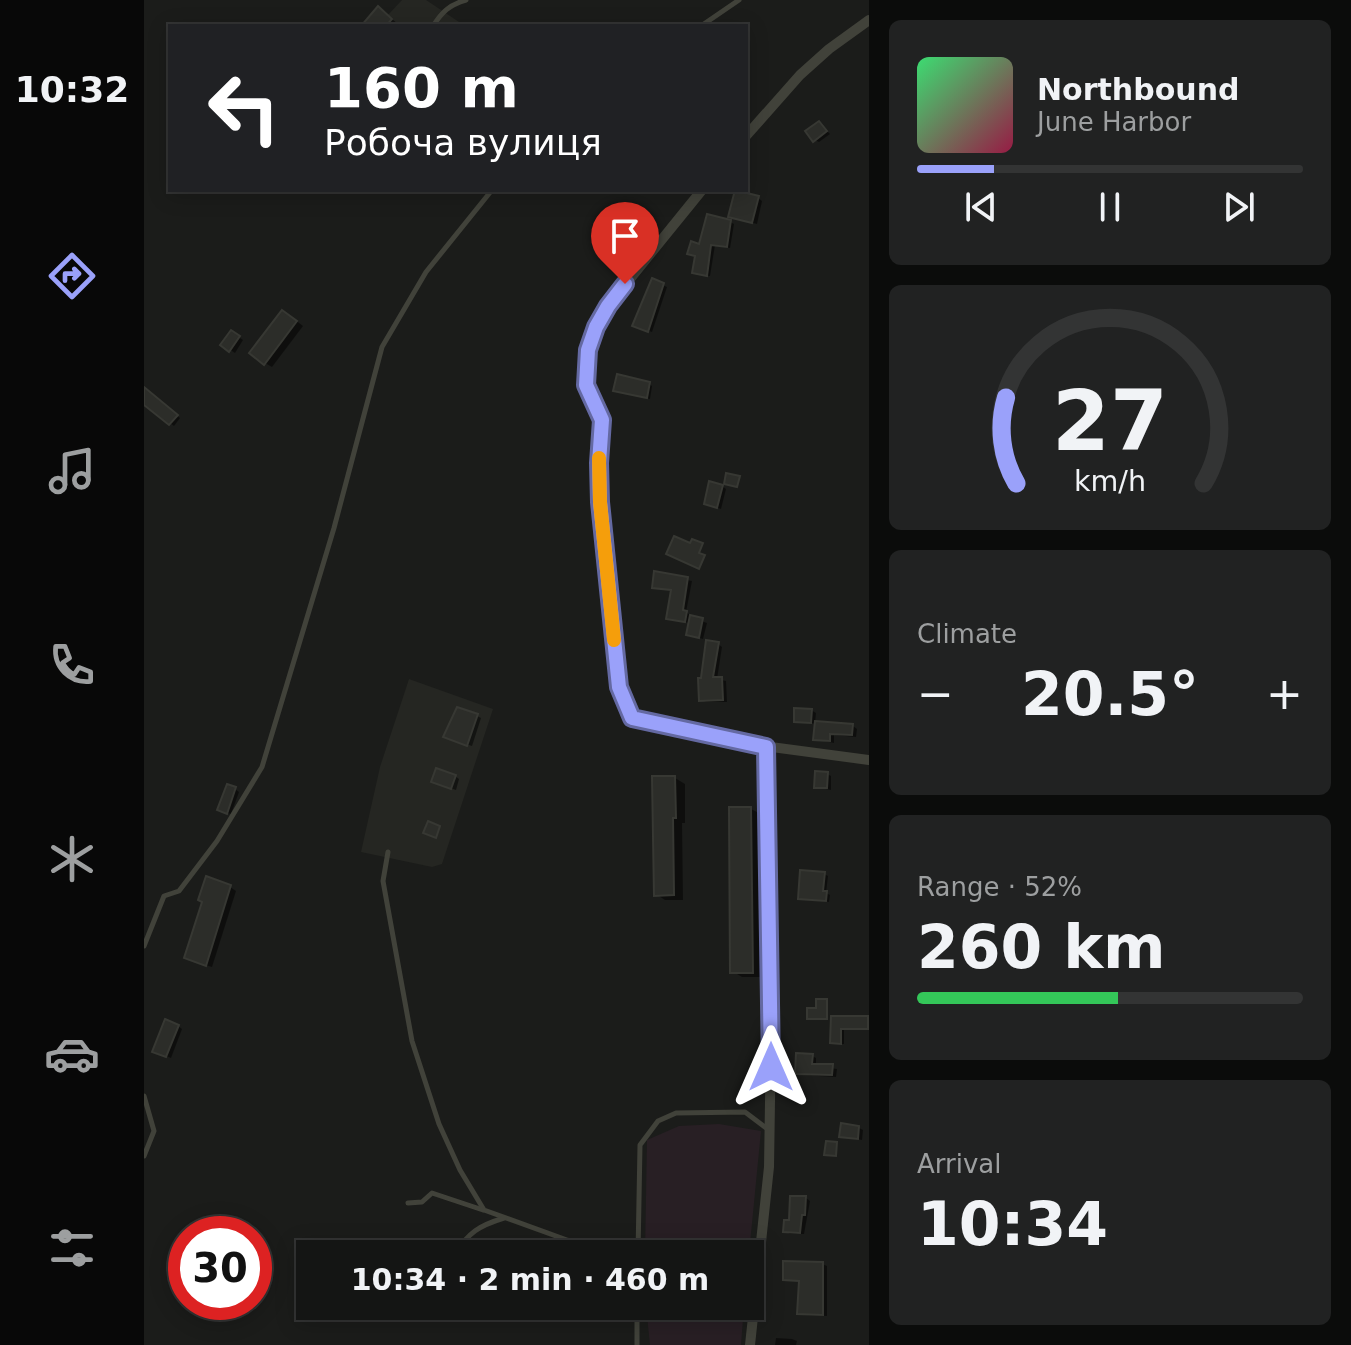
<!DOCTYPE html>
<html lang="en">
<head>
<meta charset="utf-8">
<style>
	:root { --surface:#141514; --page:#212222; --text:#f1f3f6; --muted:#9d9fa0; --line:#333434; --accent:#9aa1fa }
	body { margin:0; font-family:"DejaVu Sans",sans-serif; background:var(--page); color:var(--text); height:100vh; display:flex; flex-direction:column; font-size:30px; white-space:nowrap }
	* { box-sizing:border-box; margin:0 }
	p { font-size:26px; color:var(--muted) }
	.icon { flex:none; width:44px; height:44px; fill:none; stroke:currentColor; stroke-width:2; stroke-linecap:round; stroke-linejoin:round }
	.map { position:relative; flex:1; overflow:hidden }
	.side { display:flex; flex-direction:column; gap:20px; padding:20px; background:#0b0c0b; width:482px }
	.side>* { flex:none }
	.banner { position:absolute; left:24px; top:24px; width:580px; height:168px; border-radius:0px; box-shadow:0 4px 20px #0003,0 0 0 2px var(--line); background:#202124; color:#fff; overflow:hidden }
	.speed { position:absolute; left:24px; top:1216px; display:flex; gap:16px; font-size:40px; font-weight:700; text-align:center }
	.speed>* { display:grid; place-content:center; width:104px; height:104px; border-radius:50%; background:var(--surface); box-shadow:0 4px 20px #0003,0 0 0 2px var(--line); line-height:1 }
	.speed .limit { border:12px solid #d22; background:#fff; color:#111 }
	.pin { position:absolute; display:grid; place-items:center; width:68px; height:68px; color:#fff; margin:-82px -34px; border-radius:50% 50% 50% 0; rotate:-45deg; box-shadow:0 0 8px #0007 }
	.pin .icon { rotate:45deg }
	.me { position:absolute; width:88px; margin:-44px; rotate:0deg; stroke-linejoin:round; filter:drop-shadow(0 0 6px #0008) }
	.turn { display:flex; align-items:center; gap:28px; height:168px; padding:0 24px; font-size:36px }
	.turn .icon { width:104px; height:104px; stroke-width:2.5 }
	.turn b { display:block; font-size:56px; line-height:68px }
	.big { font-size:60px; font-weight:700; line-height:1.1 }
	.side .tile { flex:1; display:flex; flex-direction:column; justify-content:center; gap:12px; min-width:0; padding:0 28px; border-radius:12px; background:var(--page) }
	.side .dial { align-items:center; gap:0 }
	.dial svg { height:208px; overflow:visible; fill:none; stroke:var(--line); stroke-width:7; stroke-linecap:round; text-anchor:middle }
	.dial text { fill:var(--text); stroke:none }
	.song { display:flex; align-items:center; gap:24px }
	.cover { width:96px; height:96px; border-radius:12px; background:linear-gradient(135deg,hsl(140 70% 55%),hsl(340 70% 35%)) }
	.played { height:8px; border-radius:4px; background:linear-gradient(90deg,var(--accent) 20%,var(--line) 20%) }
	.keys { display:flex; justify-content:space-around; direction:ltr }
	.heat { display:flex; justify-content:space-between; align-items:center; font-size:44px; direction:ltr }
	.charge { height:12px; border-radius:6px; background:linear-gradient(90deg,#34c759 52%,var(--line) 0) }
	.trip { position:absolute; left:152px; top:1240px; width:468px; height:80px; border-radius:0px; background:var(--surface); box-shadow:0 4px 20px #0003,0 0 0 2px var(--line); font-weight:700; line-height:80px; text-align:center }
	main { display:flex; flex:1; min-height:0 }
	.dock { display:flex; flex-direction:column; width:144px; justify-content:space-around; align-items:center; background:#080808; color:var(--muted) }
	.dock .icon { width:56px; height:56px }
	.dock .selected { color:var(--accent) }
	.dock b { font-size:36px; color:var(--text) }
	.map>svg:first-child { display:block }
	.built { fill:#252622 }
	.green { fill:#281f24 }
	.shadow { fill:#0007 }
	.building { fill:#2c2d29; stroke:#373833; stroke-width:2 }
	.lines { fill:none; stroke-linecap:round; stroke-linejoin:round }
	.service { stroke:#41423a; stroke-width:5 }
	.minor { stroke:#41423a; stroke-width:10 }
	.route-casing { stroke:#6469a2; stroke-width:20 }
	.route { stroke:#9aa1fa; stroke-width:14 }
	.slow { stroke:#f59e0b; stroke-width:14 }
</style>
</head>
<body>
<main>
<nav class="dock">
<b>10:32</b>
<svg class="icon selected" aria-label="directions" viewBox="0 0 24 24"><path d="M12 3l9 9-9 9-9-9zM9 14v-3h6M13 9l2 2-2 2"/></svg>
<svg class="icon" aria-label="music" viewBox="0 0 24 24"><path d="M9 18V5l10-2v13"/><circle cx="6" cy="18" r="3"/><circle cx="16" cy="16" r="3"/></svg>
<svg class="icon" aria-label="phone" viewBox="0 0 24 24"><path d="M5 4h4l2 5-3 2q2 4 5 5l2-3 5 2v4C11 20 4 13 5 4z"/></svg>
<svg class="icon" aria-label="climate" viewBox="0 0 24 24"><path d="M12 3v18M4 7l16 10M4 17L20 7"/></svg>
<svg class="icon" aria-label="car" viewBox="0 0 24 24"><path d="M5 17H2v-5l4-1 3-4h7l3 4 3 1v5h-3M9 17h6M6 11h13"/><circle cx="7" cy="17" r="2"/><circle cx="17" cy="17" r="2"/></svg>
<svg class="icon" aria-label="filters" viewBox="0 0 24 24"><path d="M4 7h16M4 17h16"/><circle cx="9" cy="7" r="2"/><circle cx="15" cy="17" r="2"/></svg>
</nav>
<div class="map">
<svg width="725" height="1345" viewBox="0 0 725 1345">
	<rect width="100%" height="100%" fill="#1b1c1a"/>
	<g class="built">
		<path d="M258,0H282L321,26H217L234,6L244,15Z"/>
		<path d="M265,679L349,709L298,864L288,867L217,852L236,767Z"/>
	</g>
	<g class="green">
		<path d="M575,1124L617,1131L605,1254H501L503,1140L535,1126Z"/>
		<path d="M502,1306H600L597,1345H506Z"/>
	</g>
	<g class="shadow">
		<path d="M241,13L254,24L252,26H219Z"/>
		<path d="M675,123L686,134L675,142L671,140Z"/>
		<path d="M614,198L618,201L613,224L591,218Z"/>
		<path d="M586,222L590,224L586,248L571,245L566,276L554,274L553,256L556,246Z"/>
		<path d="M509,281L523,287L508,332L494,327Z"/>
		<path d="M146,316L159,326L128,367L121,363Z"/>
		<path d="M87,332L99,340L91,353L79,345Z"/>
		<path d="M505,384L508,386L506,399L475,392Z"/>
		<path d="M0,389L36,418L30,426L0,402Z"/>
		<path d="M578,486L582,489L577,509L562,504Z"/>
		<path d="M512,574L548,581L542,612L546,615V617L563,623L559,639L544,634L546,623L528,620L529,591L510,587Z"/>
		<path d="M574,644L578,647L573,679L582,681L583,702H562L557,700Z"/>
		<path d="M667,710L672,713L671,723L709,726L713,729L712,737L690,735V743L671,739L673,724L652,721Z"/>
		<path d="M333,716L337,718L328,746L306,739Z"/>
		<path d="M683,774L687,776V790L672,787Z"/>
		<path d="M311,776L315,779L312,790L293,783Z"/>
		<path d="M531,778L541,784V823H538L539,900H521L512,894Z"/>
		<path d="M91,789L95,792L87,814L80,812Z"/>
		<path d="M607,809L617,814L618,977H598L588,971Z"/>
		<path d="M680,874L684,876L682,893L686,895L685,902L656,898Z"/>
		<path d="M86,887L92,891L68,967L48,961Z"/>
		<path d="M689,1018H724L725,1030H700V1044H692L688,1042Z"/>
		<path d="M34,1026L38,1029L27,1058L15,1053Z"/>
		<path d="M668,1056L672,1058V1066L693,1069L692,1077L657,1075L653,1073Z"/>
		<path d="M715,1128L719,1130L718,1140L697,1136Z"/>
		<path d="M662,1198L666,1201L660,1234H646L641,1231Z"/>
		<path d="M678,1264L683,1266V1316L660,1315L655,1312L657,1282L641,1279Z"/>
		<path d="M632,1338L648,1339L653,1341L652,1345H631Z"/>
	</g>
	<g class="building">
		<path d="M234,6L248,19L242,26H217Z"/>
		<path d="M675,121L683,131L669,142L661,131Z"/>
		<path d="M591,190L615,196L608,223L584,217Z"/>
		<path d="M563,214L587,220L583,247L567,245L563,276L548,273L551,256L543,254L547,241L555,244Z"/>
		<path d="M508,278L520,283L504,332L488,326Z"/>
		<path d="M138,310L153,321L120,365L105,353Z"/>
		<path d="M87,330L96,336L85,352L76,345Z"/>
		<path d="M473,374L506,382L503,398L469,391Z"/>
		<path d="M0,387L34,415L25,425L0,405Z"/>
		<path d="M582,473L596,476L593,487L580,484Z"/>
		<path d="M565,481L579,485L573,508L560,504Z"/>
		<path d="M530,536L546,543L548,539L559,543L555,553L561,555L555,569L522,554Z"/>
		<path d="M510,571L544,577L539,610L543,611L541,622L522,619L527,590L508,588Z"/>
		<path d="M546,615L559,618L555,638L542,635Z"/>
		<path d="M562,640L575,642L569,677H578L579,700L555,701L554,678H557Z"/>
		<path d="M313,707L334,714L323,746L299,737Z"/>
		<path d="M650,708L668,709L667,723L650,722Z"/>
		<path d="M671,721L709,724L708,735L686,734V741L669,740Z"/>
		<path d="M292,768L312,775L307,789L287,782Z"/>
		<path d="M671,771L684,772L683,788H670Z"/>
		<path d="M508,776H531L532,818H529L530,895L510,896Z"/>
		<path d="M83,784L92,787L83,814L73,810Z"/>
		<path d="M585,807H607L609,973H586Z"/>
		<path d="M284,821L296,826L292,838L279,833Z"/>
		<path d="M656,870L681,872L679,891H683L682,901L654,899Z"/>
		<path d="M62,876L87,885L62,966L40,958L58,902L54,900Z"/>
		<path d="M672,999H683V1019H663V1008H672Z"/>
		<path d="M687,1016H724V1029H697V1044L686,1043Z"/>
		<path d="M21,1019L35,1025L22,1057L8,1052Z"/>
		<path d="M652,1053L669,1054L668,1064H689L688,1075L651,1074Z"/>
		<path d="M697,1123L715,1126L714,1139L695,1137Z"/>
		<path d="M682,1141L693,1142L692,1156L680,1155Z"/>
		<path d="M646,1196H662L661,1215H658L656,1233L639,1232L640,1220H645Z"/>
		<path d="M639,1261L679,1262V1315L653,1314L655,1281L639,1280Z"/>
	</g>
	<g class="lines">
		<g class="service">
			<path d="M289,26C298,12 305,5 322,0"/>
			<path d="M557,26L595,0"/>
			<path d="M244,852L239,881L268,1041L295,1124L316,1170L340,1210L423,1240L448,1254"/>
			<path d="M0,946L20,896L35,891L73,841L118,767L190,528L238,347L282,272L348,190"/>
			<path d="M0,1096L10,1131L0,1156"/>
			<path d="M264,1203L278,1202L288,1193L339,1210"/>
			<path d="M310,1254C326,1232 334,1226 360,1218"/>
			<path d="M494,1254L496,1145L514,1121L532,1113L601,1112L625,1130"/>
			<path d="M493,1306V1345"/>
		</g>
		<g class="minor">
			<path d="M602,136L656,75L685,49L725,20"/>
			<path d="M558,190L464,306L444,350L442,385L458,420L455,463L456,502L475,687L488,718L613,745L725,760"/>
			<path d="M606,1345L625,1167L627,1036L622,747"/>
		</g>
	</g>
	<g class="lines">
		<g class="route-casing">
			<path id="route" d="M481,284L464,306L452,327L444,350L442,385L458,420L455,463L456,502L475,687L488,718L622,747L627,1067"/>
		</g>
		<use href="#route" class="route"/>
		<path class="slow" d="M455,458L456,502L470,640"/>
	</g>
</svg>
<div class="speed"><div class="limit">30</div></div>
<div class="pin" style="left:481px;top:284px;background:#d93025"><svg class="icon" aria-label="arrive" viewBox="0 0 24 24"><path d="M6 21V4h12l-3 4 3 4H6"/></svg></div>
<svg class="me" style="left:627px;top:1067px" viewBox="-20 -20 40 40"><path d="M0-17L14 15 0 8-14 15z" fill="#9aa1fa" stroke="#fff" stroke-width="4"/></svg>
<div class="trip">10:34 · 2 min · 460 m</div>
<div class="banner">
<div class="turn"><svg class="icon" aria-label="left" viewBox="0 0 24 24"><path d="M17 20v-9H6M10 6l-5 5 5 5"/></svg><div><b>160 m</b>Робоча вулиця</div></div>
</div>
</div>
<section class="side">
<div class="tile">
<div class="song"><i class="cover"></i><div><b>Northbound</b><p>June Harbor</p></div></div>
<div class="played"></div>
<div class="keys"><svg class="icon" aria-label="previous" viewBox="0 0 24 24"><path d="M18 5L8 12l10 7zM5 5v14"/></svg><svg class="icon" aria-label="pause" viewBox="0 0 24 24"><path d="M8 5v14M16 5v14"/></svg><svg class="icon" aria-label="next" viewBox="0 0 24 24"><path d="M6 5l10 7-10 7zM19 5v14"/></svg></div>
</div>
<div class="tile dial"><svg viewBox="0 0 100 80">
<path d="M14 69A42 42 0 1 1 86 69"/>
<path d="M14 69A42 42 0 0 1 10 36" stroke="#9aa1fa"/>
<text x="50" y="56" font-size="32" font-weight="700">27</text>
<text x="50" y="72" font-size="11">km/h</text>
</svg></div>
<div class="tile"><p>Climate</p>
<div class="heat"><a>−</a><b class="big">20.5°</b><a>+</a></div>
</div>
<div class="tile"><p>Range · 52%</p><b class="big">260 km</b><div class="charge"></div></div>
<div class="tile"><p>Arrival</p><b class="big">10:34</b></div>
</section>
</main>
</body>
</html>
